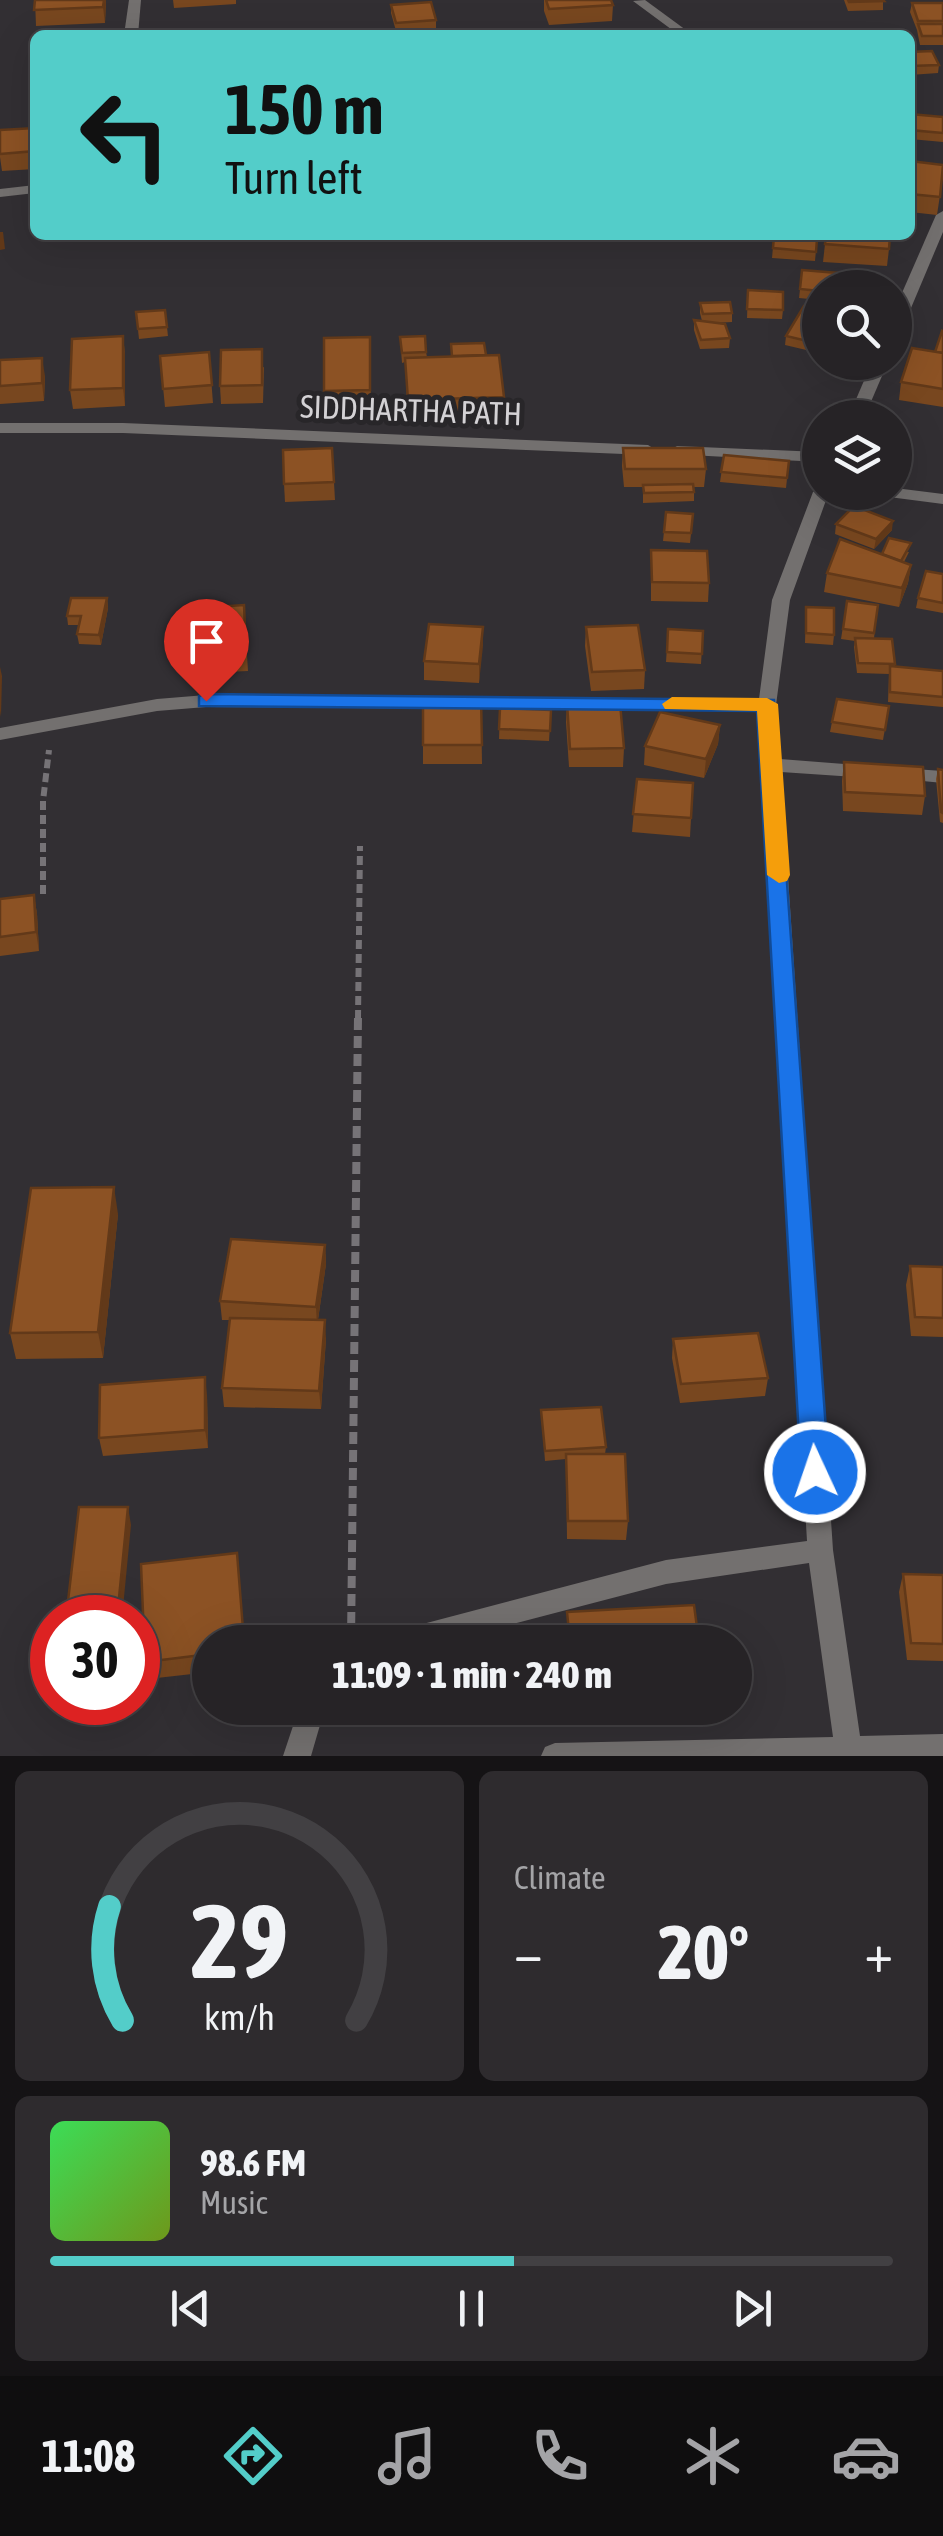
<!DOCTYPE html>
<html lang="en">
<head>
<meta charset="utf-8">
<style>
	:root { --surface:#262326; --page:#2e2b2e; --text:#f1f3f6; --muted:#a4a4a7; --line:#424043; --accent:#53cdc9 }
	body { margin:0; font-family:"Asap Condensed",sans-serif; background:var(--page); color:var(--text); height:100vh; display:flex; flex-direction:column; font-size:38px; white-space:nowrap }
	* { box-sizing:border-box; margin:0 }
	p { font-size:32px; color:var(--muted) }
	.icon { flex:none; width:55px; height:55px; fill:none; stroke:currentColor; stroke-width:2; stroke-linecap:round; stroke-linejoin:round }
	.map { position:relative; height:1756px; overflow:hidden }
	.drawer { display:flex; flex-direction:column; gap:15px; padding:15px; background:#151315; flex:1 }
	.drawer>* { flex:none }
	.banner { position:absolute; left:30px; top:30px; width:885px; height:210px; border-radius:15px; box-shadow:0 10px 40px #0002,0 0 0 2px var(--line); background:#53cdc9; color:#111; overflow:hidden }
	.fabs { position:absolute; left:802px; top:270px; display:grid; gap:20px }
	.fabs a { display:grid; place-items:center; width:110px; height:110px; border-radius:50%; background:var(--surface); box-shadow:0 10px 40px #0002,0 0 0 2px var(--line); font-size:50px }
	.speed { position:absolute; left:30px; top:1595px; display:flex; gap:20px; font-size:50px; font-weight:700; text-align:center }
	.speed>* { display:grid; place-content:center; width:130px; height:130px; border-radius:50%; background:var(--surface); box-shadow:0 10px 40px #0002,0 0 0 2px var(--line); line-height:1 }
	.speed .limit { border:15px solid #d22; background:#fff; color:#111 }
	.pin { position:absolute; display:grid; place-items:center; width:85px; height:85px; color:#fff; margin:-102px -42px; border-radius:50% 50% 50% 0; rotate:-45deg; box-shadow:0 0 10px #0007 }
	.pin .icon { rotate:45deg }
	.me { position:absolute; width:110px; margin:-55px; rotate:357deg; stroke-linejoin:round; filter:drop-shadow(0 0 8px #0008) }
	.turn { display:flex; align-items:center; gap:35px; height:210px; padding:0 30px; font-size:45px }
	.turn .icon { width:130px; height:130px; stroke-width:2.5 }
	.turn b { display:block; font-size:70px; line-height:85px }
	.big { font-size:75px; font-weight:800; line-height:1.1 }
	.drawer .card { flex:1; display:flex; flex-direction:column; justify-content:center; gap:15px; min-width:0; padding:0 35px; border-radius:15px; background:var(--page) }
	.drawer .dial { align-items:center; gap:0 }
	.dial svg { height:260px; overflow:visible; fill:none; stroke:var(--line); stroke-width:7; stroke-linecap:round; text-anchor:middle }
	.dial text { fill:var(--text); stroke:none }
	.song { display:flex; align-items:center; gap:30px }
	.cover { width:120px; height:120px; border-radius:15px; background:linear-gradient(135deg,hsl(130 70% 55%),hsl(80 70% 35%)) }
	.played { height:10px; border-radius:5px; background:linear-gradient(90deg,var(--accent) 55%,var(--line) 55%) }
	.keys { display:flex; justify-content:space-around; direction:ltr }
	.heat { display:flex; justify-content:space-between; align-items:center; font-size:55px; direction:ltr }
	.drawer .tiles { flex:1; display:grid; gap:15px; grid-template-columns:1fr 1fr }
	.card:last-child { grid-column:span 2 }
	.trip { position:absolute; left:192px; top:1625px; width:560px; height:100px; border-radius:50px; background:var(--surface); box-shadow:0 10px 40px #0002,0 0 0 2px var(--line); font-weight:800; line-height:100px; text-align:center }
	.tabs { display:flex; height:160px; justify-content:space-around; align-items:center; background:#0f0e0f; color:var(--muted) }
	.tabs .icon { width:70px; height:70px }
	.tabs .current { color:var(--accent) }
	.tabs b { font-size:45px; color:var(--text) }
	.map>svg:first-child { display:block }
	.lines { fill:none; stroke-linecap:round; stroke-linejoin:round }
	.path-far1 { stroke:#767377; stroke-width:6; stroke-dasharray:9 5; stroke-linecap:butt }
	.path { stroke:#767377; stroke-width:8; stroke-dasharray:12 6; stroke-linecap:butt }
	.lane { fill:#73706f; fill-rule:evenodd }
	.street { fill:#73706f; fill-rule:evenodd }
	.wall { fill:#78471f }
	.shaded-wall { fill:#623919 }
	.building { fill:#8c5224; stroke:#623919; stroke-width:2.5 }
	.route { fill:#1a73e8; stroke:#114b97; stroke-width:2.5 }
	.slow { fill:#f59e0b }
	.labels { text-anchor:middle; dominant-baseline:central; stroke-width:10; stroke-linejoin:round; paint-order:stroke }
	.street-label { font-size:32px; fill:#d4d2d5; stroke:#282629 }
</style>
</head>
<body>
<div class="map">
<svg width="943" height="1756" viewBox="0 0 943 1756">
	<rect width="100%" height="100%" fill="#322f33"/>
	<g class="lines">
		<g class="path-far1">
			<path d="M43,894V801L49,750"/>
			<path d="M358,1019L360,846"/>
		</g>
		<path class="path" d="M351,1642L358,1016"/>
		<path class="lane" d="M645,0L690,33L692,35H679L633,1Z"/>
		<g class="street">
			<path d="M129,0H141L138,35H124Z"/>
			<path d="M35,185V193L0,197V189Z"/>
			<path d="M943,211V232L903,327L895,332V309L936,215Z"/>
			<path d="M872,362H888L864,418H848Z"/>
			<path d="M0,423H123L648,445L656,450L648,455L123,433H0Z"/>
			<path d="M677,446L820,452V462L671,454L669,451Z"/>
			<path d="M820,487V492H829L790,600L776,705L780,759L870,766L880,772L870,778L781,772L833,1550L860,1736L943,1734V1756H541L545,1747L555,1743L833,1737L809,1563L666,1584L444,1642H387L391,1633L400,1630L666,1560L807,1541L758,711L206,707L157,711L0,740V728L157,699L206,695L759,699L772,600L813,492Z"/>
			<path d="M895,488L943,494V504L889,497L881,492H895Z"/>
			<path d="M899,768L943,771V783L892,778L889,774Z"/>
			<path d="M299,1708H325L311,1756H283Z"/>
		</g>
	</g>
	<g class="wall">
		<path d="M35,0H106L105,23L36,26Z"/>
		<path d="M173,0H236V4L174,8Z"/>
		<path d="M544,0H611L613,5L612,21L549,25L544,11Z"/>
		<path d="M844,0H883V10L848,11Z"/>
		<path d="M912,3H943V45H920L917,30L910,12Z"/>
		<path d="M391,5L436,20V28L396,31L391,13Z"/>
		<path d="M910,52L939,65L938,73L910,75Z"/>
		<path d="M910,114L943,117V142L910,139Z"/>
		<path d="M35,128V169L2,171L0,157V130Z"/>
		<path d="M910,161L943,175L937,215L910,212Z"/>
		<path d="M774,235L817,239L815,261L772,258Z"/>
		<path d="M826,235L889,249L887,266L823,262Z"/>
		<path d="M820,288V300L799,298L800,289Z"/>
		<path d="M748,290L783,310L782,319L747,318Z"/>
		<path d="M700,303L732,313V322L712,323L730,338L729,348L700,349L694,330V320L702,321L700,313Z"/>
		<path d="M820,309L819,353L785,345L786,336Z"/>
		<path d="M165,310L168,336L139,339L136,312Z"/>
		<path d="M943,332V407L899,400L901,382L935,352Z"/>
		<path d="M123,336L125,354V406L73,409L70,390Z"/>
		<path d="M370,337L371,408L324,409V391Z"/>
		<path d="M400,337L426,352L427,357L452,356L451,344L486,355L504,397V415L408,418L405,362L402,363Z"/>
		<path d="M209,352L213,403L165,407L160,356Z"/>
		<path d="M0,360L45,376L44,401L0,404Z"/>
		<path d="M264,367L263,403L221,404L220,386Z"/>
		<path d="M332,448L335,500L285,502L284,484Z"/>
		<path d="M623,448L706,469L704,487H694V501L643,503V487H624L622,466Z"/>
		<path d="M724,455L789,461L786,488L720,482Z"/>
		<path d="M666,512L693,514L690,543L663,541Z"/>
		<path d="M836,524L892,530L874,549L835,534Z"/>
		<path d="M651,550L709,583L708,602L651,601Z"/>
		<path d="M909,552L904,562L911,565L908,583L899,607L824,592L827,573L882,554Z"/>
		<path d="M943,574V613L916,608L918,598Z"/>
		<path d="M107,598L108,608L101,645L79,644L77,634L79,625H68L67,616Z"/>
		<path d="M847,601L878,605L874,638L895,664V667L943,671V707L888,702L889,674L857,673L854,647L855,641L841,639Z"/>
		<path d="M244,605L248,671L186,674L184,655Z"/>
		<path d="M806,607L834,635L833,645L805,643Z"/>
		<path d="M483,627L479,683L424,680V661Z"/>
		<path d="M586,627L645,670L644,689L591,691L585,646Z"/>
		<path d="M668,629L703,631L701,664L666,662Z"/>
		<path d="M481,698L482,764H423V699Z"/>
		<path d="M567,703L624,748L623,767H569L566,722Z"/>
		<path d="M889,706L883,740L830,732L832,722Z"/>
		<path d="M500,708L551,710L549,741L499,739Z"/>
		<path d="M720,725L718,744L704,778L644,765L645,746Z"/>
		<path d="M844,762L925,796L922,815L843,811L842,781Z"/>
		<path d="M938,769L943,770V823L940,822L936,779Z"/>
		<path d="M637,779L691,818L690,837L632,832Z"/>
		<path d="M34,895L37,914L39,951L0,956V899Z"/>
		<path d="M118,1214L103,1358L16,1359L10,1333Z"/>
		<path d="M325,1245L326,1264L318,1320L326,1339L321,1409L224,1407L222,1388L230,1320H222L220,1301Z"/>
		<path d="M910,1266L943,1267V1337L911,1336L906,1285Z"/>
		<path d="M673,1339L768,1378L765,1396L680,1403L672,1358Z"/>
		<path d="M207,1395L208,1448L103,1456L99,1438Z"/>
		<path d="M541,1410L606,1447L605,1454L628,1521L626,1540L567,1539L566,1459L545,1461Z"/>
		<path d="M237,1553L244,1642H210V1672L148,1679L145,1662Z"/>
		<path d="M903,1574L943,1575V1661L907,1660L899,1592Z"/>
		<path d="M567,1612L699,1642H568Z"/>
		<path d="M61,1702H113L61,1704Z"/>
	</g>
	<g class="shaded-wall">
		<path d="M104,0H106L105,23L103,7Z"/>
		<path d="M0,232H3L5,249L0,250Z"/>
		<path d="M123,336L125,354V406L123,388Z"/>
		<path d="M42,358L45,376L44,401L42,383Z"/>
		<path d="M893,521L892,530L874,549L876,539Z"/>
		<path d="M911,565L908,583L899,607L902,588Z"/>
		<path d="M107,598L108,608L101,645L99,635Z"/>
		<path d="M483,627V646L479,683V664Z"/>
		<path d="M0,667L2,676L1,717L0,711Z"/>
		<path d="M720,725L718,744L704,778L706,759Z"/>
		<path d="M34,895L37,914L39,951L36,932Z"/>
		<path d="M114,1187L118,1214L103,1358L98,1332Z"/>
		<path d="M325,1245L326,1264L317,1326L316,1307Z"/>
		<path d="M325,1320L326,1339L321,1409L319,1391Z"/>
		<path d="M205,1377L207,1395L208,1448L205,1430Z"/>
		<path d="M128,1507L131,1525L122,1618H117Z"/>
	</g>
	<g class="building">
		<path d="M35,0H104L103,7L34,10Z"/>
		<path d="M546,0H611L613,5L549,9Z"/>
		<path d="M848,0H883L884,1L849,2Z"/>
		<path d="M431,2L436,20L396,23L391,5Z"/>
		<path d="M912,3H943V21H918Z"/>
		<path d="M918,24H943V36H922Z"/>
		<path d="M932,51L939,65L910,66V52Z"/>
		<path d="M910,114L943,117V133L910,130Z"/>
		<path d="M35,128V151L0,154V130Z"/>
		<path d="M910,161L943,165L940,197L910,194Z"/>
		<path d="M774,235L817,239L816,252L773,248Z"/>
		<path d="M826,235H890L889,249L825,244Z"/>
		<path d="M802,270L850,274L849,288H820V291L800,289Z"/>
		<path d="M748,290L783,292V310L747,309Z"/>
		<path d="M730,302L732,313L703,314L700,303Z"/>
		<path d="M804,306L820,309V344L786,336Z"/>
		<path d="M165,310L167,327L138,329L136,312Z"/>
		<path d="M694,320L725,324L730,338L701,340Z"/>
		<path d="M942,331L943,332V353L935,352Z"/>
		<path d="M123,336V388L70,390L72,339Z"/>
		<path d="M425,336L426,352L402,353L400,337Z"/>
		<path d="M370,337V390L324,391V338Z"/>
		<path d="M484,343L486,355L452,356L451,344Z"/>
		<path d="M912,348L943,353V389L901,382Z"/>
		<path d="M262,349V385L220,386L221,350Z"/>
		<path d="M209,352L212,385L163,389L160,356Z"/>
		<path d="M499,355L504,397L408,400L405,358Z"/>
		<path d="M42,358V383L0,386V360Z"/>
		<path d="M332,448L334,482L284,484L283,450Z"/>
		<path d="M623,448H703L706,469H625Z"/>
		<path d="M724,455L789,461L787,478L721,472Z"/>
		<path d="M693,484L694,492L644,493L643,485Z"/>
		<path d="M854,506L893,521L876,539L836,524Z"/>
		<path d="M666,512L693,514L691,533L664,532Z"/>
		<path d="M889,538L911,543L901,561L882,554Z"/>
		<path d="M840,539L911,565L902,588L827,573Z"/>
		<path d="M651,550L707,551L709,583L652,582Z"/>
		<path d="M926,571L943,574V603L918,598Z"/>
		<path d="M71,598H107L99,635L77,634L81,616H67Z"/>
		<path d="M847,601L878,605L874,633L843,629Z"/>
		<path d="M244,605L246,652L184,655V609Z"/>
		<path d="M806,607L834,608V635L806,633Z"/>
		<path d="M429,624L483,627L479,664L424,661Z"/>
		<path d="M638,625L645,670L592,672L586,627Z"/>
		<path d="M668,629L703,631L702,654L667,652Z"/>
		<path d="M855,638L892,639L895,664L858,663Z"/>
		<path d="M890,666L943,671V697L890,692Z"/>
		<path d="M481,698L482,745H423V699Z"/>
		<path d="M837,699L889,706L885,730L832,722Z"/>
		<path d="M567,703H620L624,748L570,749Z"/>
		<path d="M500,708L551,710L550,731L499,729Z"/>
		<path d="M660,712L720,725L706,759L645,746Z"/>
		<path d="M844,762L923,767L925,796L845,792Z"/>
		<path d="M938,769L943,770V813L941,812Z"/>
		<path d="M637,779L693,783L691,818L633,814Z"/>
		<path d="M34,895L36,932L0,937V899Z"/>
		<path d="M114,1187L98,1332L10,1333L31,1188Z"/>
		<path d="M231,1239L325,1245L316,1307L220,1301Z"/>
		<path d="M910,1266L943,1267V1318L915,1317Z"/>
		<path d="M230,1318L325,1320L319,1391L222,1388Z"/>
		<path d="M758,1333L768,1378L681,1384L673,1339Z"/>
		<path d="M205,1377V1430L99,1438L100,1385Z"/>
		<path d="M601,1407L606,1447L545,1451L541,1410Z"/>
		<path d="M566,1454H625L628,1521H568Z"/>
		<path d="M79,1507H128L117,1618H66Z"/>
		<path d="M237,1553L244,1642H210V1654L145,1662L141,1564Z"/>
		<path d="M903,1574L943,1575V1644L911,1643Z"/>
		<path d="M694,1605L699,1642H570L567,1612Z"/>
	</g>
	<path class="route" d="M206,694L774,700L829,1472L825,1480L815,1484L805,1480L801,1472L757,711L199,706V696Z"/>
	<path class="slow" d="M672,697L767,698L778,704L790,875L787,881L779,883L767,875L757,711L665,709L662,704Z"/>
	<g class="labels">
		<g class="street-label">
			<text transform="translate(411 410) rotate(2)">SIDDHARTHA PATH</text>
		</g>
	</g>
</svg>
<div class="fabs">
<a><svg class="icon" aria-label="search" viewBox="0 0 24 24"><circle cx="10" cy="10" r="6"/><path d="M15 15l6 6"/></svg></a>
<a><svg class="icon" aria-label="layers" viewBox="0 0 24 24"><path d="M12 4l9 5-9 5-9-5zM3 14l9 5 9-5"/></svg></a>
</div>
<div class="speed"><div class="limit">30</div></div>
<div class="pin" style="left:206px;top:701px;background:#d93025"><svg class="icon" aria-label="arrive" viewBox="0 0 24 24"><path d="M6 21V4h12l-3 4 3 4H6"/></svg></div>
<svg class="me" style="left:815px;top:1472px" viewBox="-20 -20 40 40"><circle r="17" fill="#1a73e8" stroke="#fff" stroke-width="3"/><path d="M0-11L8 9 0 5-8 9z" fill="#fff"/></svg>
<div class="trip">11:09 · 1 min · 240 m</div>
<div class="banner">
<div class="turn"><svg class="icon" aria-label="left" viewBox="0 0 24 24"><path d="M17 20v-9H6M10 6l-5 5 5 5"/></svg><div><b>150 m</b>Turn left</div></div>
</div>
</div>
<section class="drawer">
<div class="tiles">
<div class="card dial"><svg viewBox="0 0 100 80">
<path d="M14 69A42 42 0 1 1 86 69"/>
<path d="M14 69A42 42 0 0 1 10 34" stroke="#53cdc9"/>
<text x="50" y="56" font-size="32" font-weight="700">29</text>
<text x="50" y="72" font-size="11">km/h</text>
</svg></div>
<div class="card"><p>Climate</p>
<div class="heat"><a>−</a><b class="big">20°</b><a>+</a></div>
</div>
<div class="card">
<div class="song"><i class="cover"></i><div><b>98.6 FM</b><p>Music</p></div></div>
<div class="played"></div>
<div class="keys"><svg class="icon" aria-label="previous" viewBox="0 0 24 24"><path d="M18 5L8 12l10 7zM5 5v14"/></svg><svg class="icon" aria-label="pause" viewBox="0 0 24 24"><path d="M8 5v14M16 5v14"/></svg><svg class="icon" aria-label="next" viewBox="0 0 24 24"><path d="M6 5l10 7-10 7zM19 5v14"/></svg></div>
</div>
</div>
</section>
<nav class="tabs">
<b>11:08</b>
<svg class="icon current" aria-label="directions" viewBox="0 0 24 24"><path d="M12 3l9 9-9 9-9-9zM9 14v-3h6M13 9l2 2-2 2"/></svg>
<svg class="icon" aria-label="music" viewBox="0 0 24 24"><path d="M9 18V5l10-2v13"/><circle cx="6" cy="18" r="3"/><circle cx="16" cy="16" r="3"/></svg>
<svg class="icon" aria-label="phone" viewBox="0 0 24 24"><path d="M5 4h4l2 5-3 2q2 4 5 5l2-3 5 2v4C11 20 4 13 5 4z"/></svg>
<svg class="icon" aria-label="climate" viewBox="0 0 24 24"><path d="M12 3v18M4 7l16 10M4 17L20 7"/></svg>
<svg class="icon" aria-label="car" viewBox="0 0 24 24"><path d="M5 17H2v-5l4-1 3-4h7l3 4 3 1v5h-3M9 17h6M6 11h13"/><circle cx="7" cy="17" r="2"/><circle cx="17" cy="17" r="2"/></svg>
</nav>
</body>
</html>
